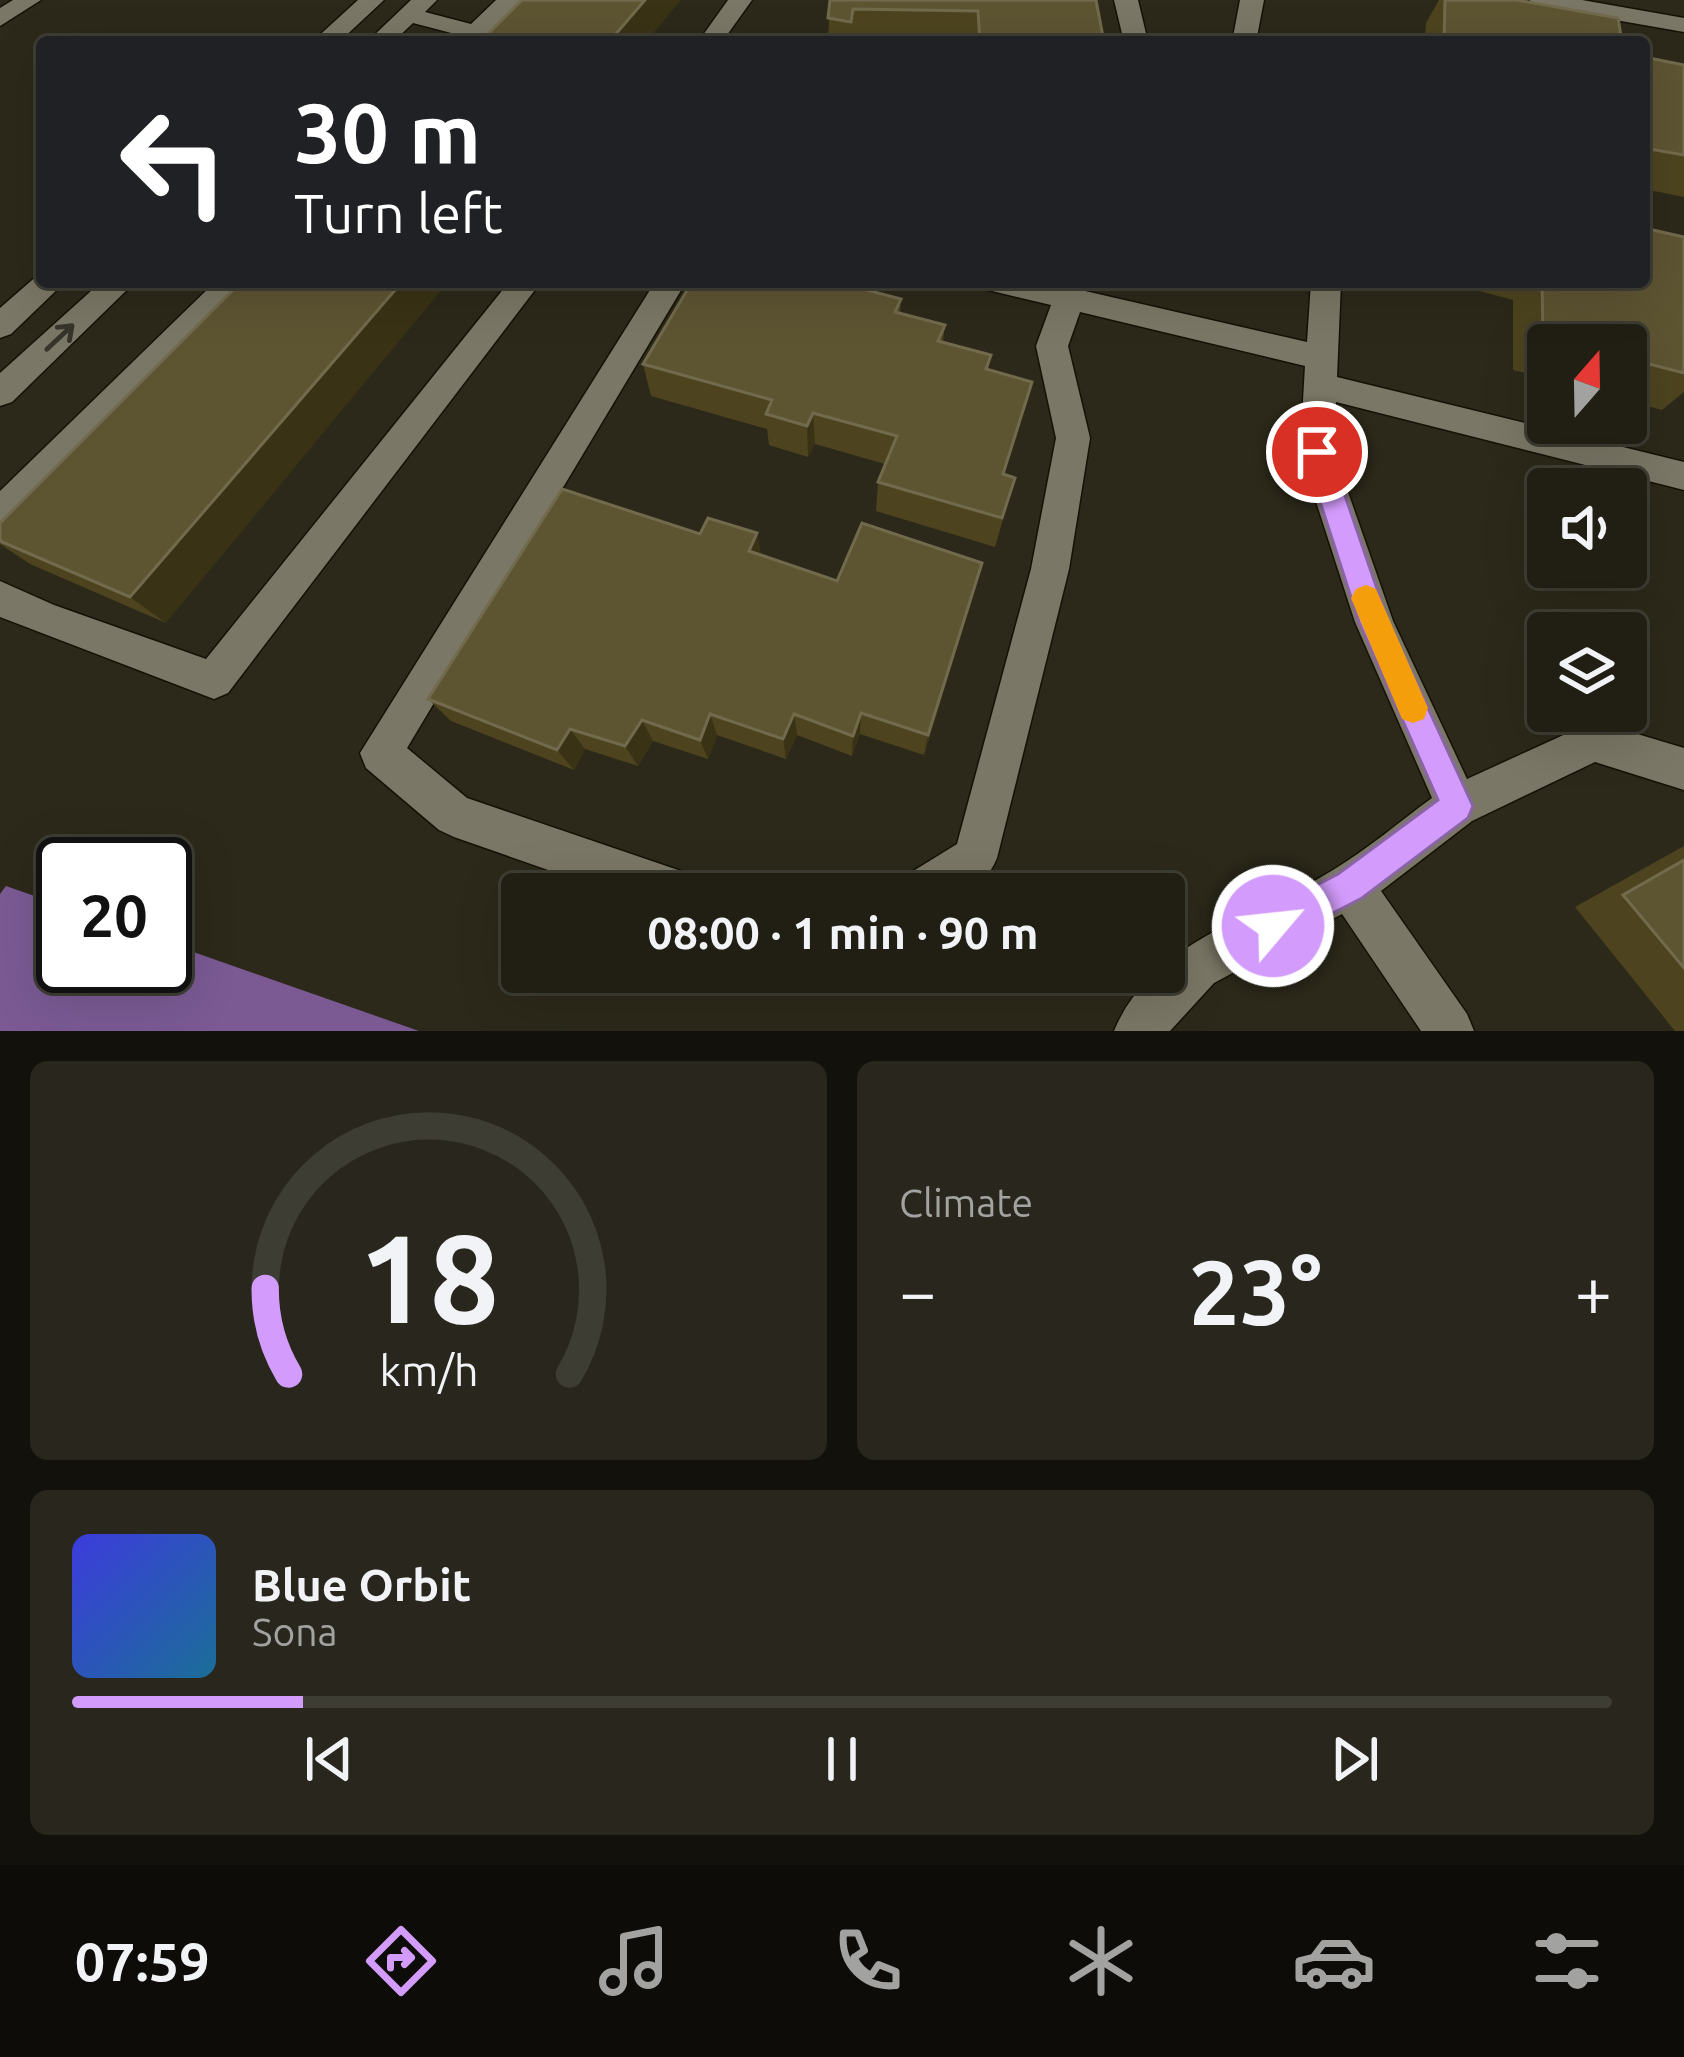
<!DOCTYPE html>
<html lang="en">
<head>
<meta charset="utf-8">
<style>
	:root { --surface:#211f14; --page:#29271d; --text:#f1f3f6; --muted:#a2a2a0; --line:#3e3d34; --accent:#d39cfc }
	body { margin:0; font-family:Ubuntu,sans-serif; background:var(--page); color:var(--text); height:100vh; display:flex; flex-direction:column; font-size:45px; white-space:nowrap }
	* { box-sizing:border-box; margin:0 }
	p { font-size:39px; color:var(--muted) }
	.icon { flex:none; width:66px; height:66px; fill:none; stroke:currentColor; stroke-width:2; stroke-linecap:round; stroke-linejoin:round }
	.map { position:relative; height:1031px; overflow:hidden }
	.details { display:flex; flex-direction:column; gap:30px; padding:30px; background:#12110b; flex:1 }
	.details>* { flex:none }
	.guide { position:absolute; left:36px; top:36px; width:1614px; height:252px; border-radius:12px; box-shadow:0 12px 48px #0002,0 0 0 3px var(--line); background:#202124; color:#fff; overflow:hidden }
	.needle { width:78px; rotate:20deg }
	.tools { position:absolute; left:1527px; top:324px; display:grid; gap:24px }
	.tools a { display:grid; place-items:center; width:120px; height:120px; border-radius:12px; background:var(--surface); box-shadow:0 12px 48px #0002,0 0 0 3px var(--line); font-size:60px }
	.speed { position:absolute; left:36px; top:837px; display:flex; gap:24px; font-size:60px; font-weight:700; text-align:center }
	.speed>* { display:grid; place-content:center; width:156px; height:156px; border-radius:50%; background:var(--surface); box-shadow:0 12px 48px #0002,0 0 0 3px var(--line); line-height:1 }
	.speed .limit { border:6px solid #111; border-radius:18px; background:#fff; color:#111 }
	.pin { position:absolute; display:grid; place-items:center; width:102px; height:102px; color:#fff; margin:-51px; border:6px solid #fff; border-radius:50%; box-shadow:0 3px 12px #0007 }
	.me { position:absolute; width:132px; margin:-66px; rotate:62deg; stroke-linejoin:round; filter:drop-shadow(0 0 9px #0008) }
	.turn { display:flex; align-items:center; gap:42px; height:252px; padding:0 60px; font-size:54px }
	.turn .icon { width:156px; height:156px; stroke-width:2.5 }
	.turn b { display:block; font-size:84px; line-height:102px }
	.big { font-size:90px; font-weight:600; line-height:1.1 }
	.details .widget { flex:1; display:flex; flex-direction:column; justify-content:center; gap:18px; min-width:0; padding:0 42px; border-radius:18px; background:var(--page) }
	.details .dial { align-items:center; gap:0 }
	.dial svg { height:312px; overflow:visible; fill:none; stroke:var(--line); stroke-width:7; stroke-linecap:round; text-anchor:middle }
	.dial text { fill:var(--text); stroke:none }
	.song { display:flex; align-items:center; gap:36px }
	.cover { width:144px; height:144px; border-radius:18px; background:linear-gradient(135deg,hsl(240 70% 55%),hsl(200 70% 35%)) }
	.played { height:12px; border-radius:6px; background:linear-gradient(90deg,var(--accent) 15%,var(--line) 15%) }
	.keys { display:flex; justify-content:space-around; direction:ltr }
	.heat { display:flex; justify-content:space-between; align-items:center; font-size:66px; direction:ltr }
	.details .tiles { flex:1; display:grid; gap:30px; grid-template-columns:1fr 1fr }
	.widget:last-child { grid-column:span 2 }
	.trip { position:absolute; left:501px; top:873px; width:684px; height:120px; border-radius:12px; background:var(--surface); box-shadow:0 12px 48px #0002,0 0 0 3px var(--line); font-weight:600; line-height:120px; text-align:center }
	.tab-bar { display:flex; height:192px; justify-content:space-around; align-items:center; background:#0d0c08; color:var(--muted) }
	.tab-bar .icon { width:84px; height:84px }
	.tab-bar .current { color:var(--accent) }
	.tab-bar b { font-size:54px; color:var(--text) }
	.map>svg:first-child { display:block }
	.water { fill:#7b5a94 }
	.lines { fill:none; stroke-linecap:round; stroke-linejoin:round }
	.minor-casing { stroke:#151105; stroke-width:3 }
	.minor { fill:#7b7766; fill-rule:evenodd }
	.wall { fill:#4d441f }
	.shaded-wall { fill:#393215 }
	.building { fill:#5d5432; stroke:#726a4c; stroke-width:3 }
	.oneway { stroke:#37352b }
	.route { fill:#d39cfc; stroke:#8965a4; stroke-width:3 }
	.slow { fill:#f59e0b }
</style>
</head>
<body>
<div class="map">
<svg width="1684" height="1031" viewBox="0 0 1684 1031">
	<rect width="100%" height="100%" fill="#2c291a"/>
	<path class="water" d="M6,886L63,906V966H165V942L419,1031H0V894Z"/>
	<g class="lines">
		<g class="minor-casing">
			<g id="minor">
				<path d="M13,0H41L0,26V8Z"/>
				<path d="M358,0H384L339,42H312Z"/>
				<path d="M411,0H437L425,12L471,24L496,0H522L480,42H454L459,35L413,23L393,42H367Z"/>
				<path d="M728,0H752L722,42H698Z"/>
				<path d="M1114,0H1138L1148,42H1124Z"/>
				<path d="M1240,0H1264L1256,42H1232Z"/>
				<path d="M1529,0H1582L1684,18V32L1541,7Z"/>
				<path d="M39,274L42,282H65L11,334L0,338V308Z"/>
				<path d="M101,282H135L12,402L0,406V373Z"/>
				<path d="M215,282H249L13,525L0,529V491Z"/>
				<path d="M509,282H541L228,693L214,699L0,617V581L54,605L206,659Z"/>
				<path d="M655,282H686L407,748L467,798L681,871L697,878L704,894H617L454,837L439,830L366,768L360,753Z"/>
				<path d="M984,282H1046L1307,342L1311,282H1341L1337,377L1684,462V490L1336,402L1334,452L1393,621L1467,779L1594,721L1684,748V790L1595,762L1472,821L1381,891L1467,1014L1474,1031H1421L1342,914L1214,983L1170,1031H1114C1151,941 1256,918 1333,870C1368,849 1399,822 1432,798L1355,622L1300,452L1305,366L1080,312L1068,346L1090,438L1069,569L997,858C980,901 934,894 895,894L902,878L957,844L1031,569L1056,438L1036,346L1051,305L988,290Z"/>
			</g>
		</g>
		<use href="#minor" class="minor"/>
	</g>
	<g class="wall">
		<path d="M830,0H1096L1104,42H828Z"/>
		<path d="M1439,0H1517L1622,42H1425L1426,23Z"/>
		<path d="M1644,57L1684,65V197L1644,189Z"/>
		<path d="M1684,237V392L1662,410L1626,400V345H1548V379L1513,370V300L1468,288V282H1644Z"/>
		<path d="M241,282L166,623L30,564L0,544V523Z"/>
		<path d="M861,289L901,299L900,314L945,325L943,342L991,355L988,370L1032,382L1004,474L1015,478L995,547L876,511L878,482L885,464L815,444L808,457L769,445L767,429L651,396L643,364Z"/>
		<path d="M757,533L761,555L837,581L975,589L924,755L860,734L852,756L797,735L786,759L717,735L708,759L653,741L638,766L585,749L574,770L451,721L428,699L700,534Z"/>
		<path d="M1684,846V1031H1675L1575,907Z"/>
	</g>
	<g class="shaded-wall">
		<path d="M645,0H681L646,42H609Z"/>
		<path d="M402,282H448L166,623L130,597Z"/>
		<path d="M813,413L815,444L808,457L807,426Z"/>
		<path d="M757,533L762,561L749,551Z"/>
		<path d="M982,563L975,589L924,755L928,735Z"/>
		<path d="M861,713L860,734L852,756L853,736Z"/>
		<path d="M710,714L717,735L708,759L700,740Z"/>
		<path d="M794,714L797,735L786,759L783,739Z"/>
		<path d="M642,720L653,741L638,766L625,746Z"/>
		<path d="M570,729L585,749L574,770L557,750Z"/>
	</g>
	<g class="building">
		<path d="M522,0H645L609,42H480Z"/>
		<path d="M830,0H1096L1104,42H980L978,11L853,9L851,22L828,18Z"/>
		<path d="M1445,0H1517L1618,18L1622,42H1444Z"/>
		<path d="M1644,57L1684,65V155L1644,148Z"/>
		<path d="M1644,228L1684,237V373L1626,358V345H1575L1543,337L1542,282H1644Z"/>
		<path d="M241,282H402L130,597L0,541V523Z"/>
		<path d="M692,282H857L855,287L901,299L895,312L945,325L938,341L991,355L986,369L1032,382L1003,474L1015,478L1002,518L878,482L897,436L813,413L807,426L766,414L772,400L643,364Z"/>
		<path d="M562,489L700,534L708,518L757,533L749,551L837,581L862,523L982,563L928,735L861,713L853,736L794,714L783,739L710,714L700,740L642,720L625,746L570,729L557,750L428,699Z"/>
		<path d="M1684,860V968L1623,895Z"/>
	</g>
	<defs><path id="oneway-shaft" d="M-6 0H5M1.5-3L5.5 0L1.5 3" fill="none" stroke-width="1.6" stroke-linecap="round" stroke-linejoin="round" transform="scale(3)"/></defs>
	<use class="oneway" href="#oneway-shaft" transform="translate(60 337) rotate(-43)"/>
	<path class="route" d="M1317,441L1330,452L1388,621L1473,806L1468,818L1362,898L1273,944L1261,938L1256,926L1261,914L1338,874L1438,800L1359,622L1304,452Z"/>
	<path class="slow" d="M1366,585L1376,589L1428,708L1424,719L1413,723L1402,719L1351,598L1356,589Z"/>
</svg>
<div class="tools">
<a><svg class="needle" viewBox="-14 -14 28 28"><path d="M0-13l5 13h-10z" fill="#e53935"/><path d="M0 13l5-13h-10z" fill="#a2a2a0"/></svg></a>
<a><svg class="icon" aria-label="sound" viewBox="0 0 24 24"><path d="M4 9h4l5-4v14l-5-4H4zM17 9q2 3 0 6"/></svg></a>
<a><svg class="icon" aria-label="layers" viewBox="0 0 24 24"><path d="M12 4l9 5-9 5-9-5zM3 14l9 5 9-5"/></svg></a>
</div>
<div class="speed"><div class="limit">20</div></div>
<div class="pin" style="left:1317px;top:452px;background:#d93025"><svg class="icon" aria-label="arrive" viewBox="0 0 24 24"><path d="M6 21V4h12l-3 4 3 4H6"/></svg></div>
<svg class="me" style="left:1273px;top:926px" viewBox="-20 -20 40 40"><circle r="17" fill="#d39cfc" stroke="#fff" stroke-width="3"/><path d="M0-11L8 9 0 5-8 9z" fill="#fff"/></svg>
<div class="trip">08:00 · 1 min · 90 m</div>
<div class="guide">
<div class="turn"><svg class="icon" aria-label="left" viewBox="0 0 24 24"><path d="M17 20v-9H6M10 6l-5 5 5 5"/></svg><div><b>30 m</b>Turn left</div></div>
</div>
</div>
<section class="details">
<div class="tiles">
<div class="widget dial"><svg viewBox="0 0 100 80">
<path d="M14 69A42 42 0 1 1 86 69"/>
<path d="M14 69A42 42 0 0 1 8 47" stroke="#d39cfc"/>
<text x="50" y="56" font-size="32" font-weight="700">18</text>
<text x="50" y="72" font-size="11">km/h</text>
</svg></div>
<div class="widget"><p>Climate</p>
<div class="heat"><a>−</a><b class="big">23°</b><a>+</a></div>
</div>
<div class="widget">
<div class="song"><i class="cover"></i><div><b>Blue Orbit</b><p>Sona</p></div></div>
<div class="played"></div>
<div class="keys"><svg class="icon" aria-label="previous" viewBox="0 0 24 24"><path d="M18 5L8 12l10 7zM5 5v14"/></svg><svg class="icon" aria-label="pause" viewBox="0 0 24 24"><path d="M8 5v14M16 5v14"/></svg><svg class="icon" aria-label="next" viewBox="0 0 24 24"><path d="M6 5l10 7-10 7zM19 5v14"/></svg></div>
</div>
</div>
</section>
<nav class="tab-bar">
<b>07:59</b>
<svg class="icon current" aria-label="directions" viewBox="0 0 24 24"><path d="M12 3l9 9-9 9-9-9zM9 14v-3h6M13 9l2 2-2 2"/></svg>
<svg class="icon" aria-label="music" viewBox="0 0 24 24"><path d="M9 18V5l10-2v13"/><circle cx="6" cy="18" r="3"/><circle cx="16" cy="16" r="3"/></svg>
<svg class="icon" aria-label="phone" viewBox="0 0 24 24"><path d="M5 4h4l2 5-3 2q2 4 5 5l2-3 5 2v4C11 20 4 13 5 4z"/></svg>
<svg class="icon" aria-label="climate" viewBox="0 0 24 24"><path d="M12 3v18M4 7l16 10M4 17L20 7"/></svg>
<svg class="icon" aria-label="car" viewBox="0 0 24 24"><path d="M5 17H2v-5l4-1 3-4h7l3 4 3 1v5h-3M9 17h6M6 11h13"/><circle cx="7" cy="17" r="2"/><circle cx="17" cy="17" r="2"/></svg>
<svg class="icon" aria-label="filters" viewBox="0 0 24 24"><path d="M4 7h16M4 17h16"/><circle cx="9" cy="7" r="2"/><circle cx="15" cy="17" r="2"/></svg>
</nav>
</body>
</html>
